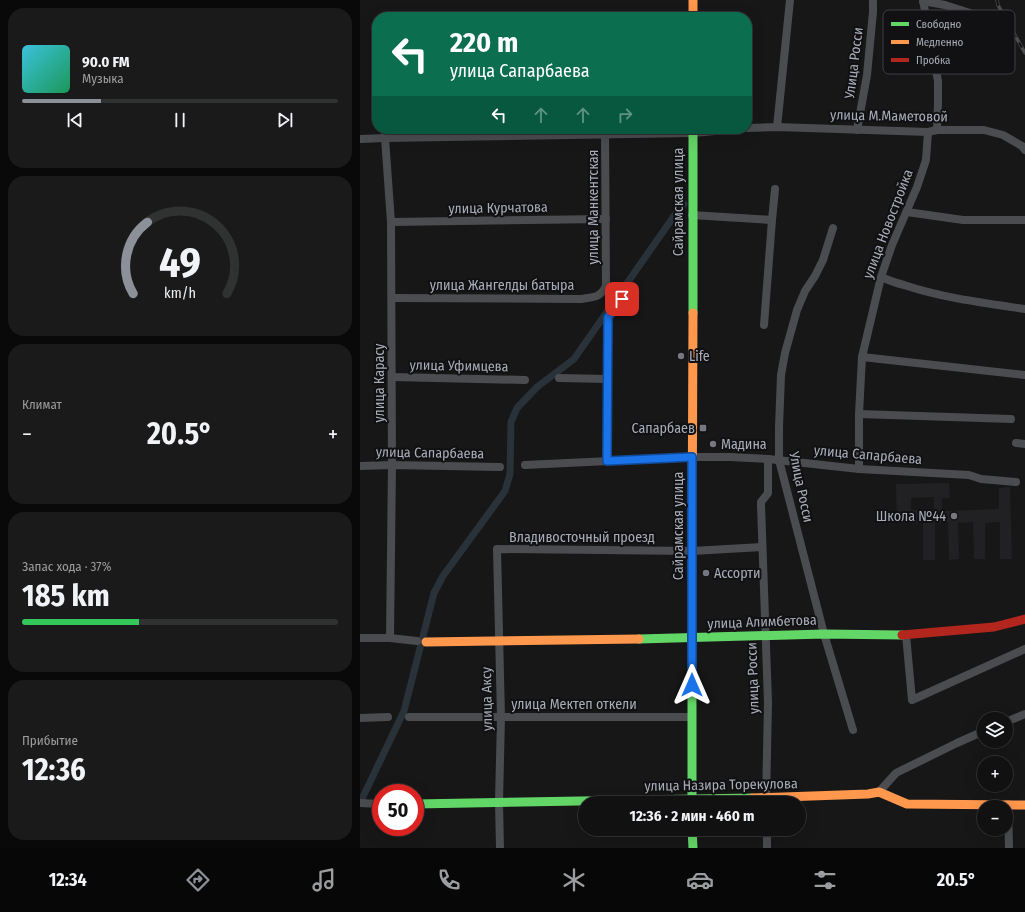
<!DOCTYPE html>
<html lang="ru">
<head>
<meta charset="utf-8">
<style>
	:root { --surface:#111; --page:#1a1a1a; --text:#f1f3f6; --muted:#9c9d9f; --line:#303131; --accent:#8c9099 }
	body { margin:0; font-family:"Fira Sans Condensed",sans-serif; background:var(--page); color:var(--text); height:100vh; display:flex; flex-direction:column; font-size:15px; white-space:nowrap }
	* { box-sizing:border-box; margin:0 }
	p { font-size:13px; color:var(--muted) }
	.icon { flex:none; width:22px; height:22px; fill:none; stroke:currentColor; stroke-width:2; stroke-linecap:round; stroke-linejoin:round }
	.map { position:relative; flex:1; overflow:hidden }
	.panel { display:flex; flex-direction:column; gap:8px; padding:8px; background:#090909; width:360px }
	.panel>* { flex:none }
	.hud { position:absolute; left:12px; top:12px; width:380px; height:122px; border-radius:16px; box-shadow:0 4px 16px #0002,0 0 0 1px var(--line); background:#0b6e4f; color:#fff; overflow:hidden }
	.fabs { position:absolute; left:617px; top:712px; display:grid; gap:8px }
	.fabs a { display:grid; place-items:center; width:36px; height:36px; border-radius:50%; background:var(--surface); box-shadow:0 4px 16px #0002,0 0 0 1px var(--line); font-size:20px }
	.speed { position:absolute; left:12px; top:784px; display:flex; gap:8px; font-size:20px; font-weight:700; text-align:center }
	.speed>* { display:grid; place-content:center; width:52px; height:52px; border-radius:50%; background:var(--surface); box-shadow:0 4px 16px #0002,0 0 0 1px var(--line); line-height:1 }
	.speed .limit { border:6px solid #d22; background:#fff; color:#111 }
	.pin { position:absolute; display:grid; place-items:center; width:34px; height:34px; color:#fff; margin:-17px; border-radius:8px; box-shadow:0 2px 6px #0006 }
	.me { position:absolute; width:44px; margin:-22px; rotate:0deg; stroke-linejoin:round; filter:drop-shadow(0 0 3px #0008) }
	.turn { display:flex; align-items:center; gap:14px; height:84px; padding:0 12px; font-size:18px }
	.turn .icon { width:52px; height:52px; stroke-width:2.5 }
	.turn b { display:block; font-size:28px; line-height:34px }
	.lanes { display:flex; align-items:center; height:38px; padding:0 12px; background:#0003; justify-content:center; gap:20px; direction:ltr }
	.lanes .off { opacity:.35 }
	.big { font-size:30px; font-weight:700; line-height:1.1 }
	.panel .card { flex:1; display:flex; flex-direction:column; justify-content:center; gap:6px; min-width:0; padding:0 14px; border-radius:16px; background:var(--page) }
	.panel .dial { align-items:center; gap:0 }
	.dial svg { height:104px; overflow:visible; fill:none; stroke:var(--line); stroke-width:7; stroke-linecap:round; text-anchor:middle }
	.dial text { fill:var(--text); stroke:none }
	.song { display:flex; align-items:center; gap:12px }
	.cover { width:48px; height:48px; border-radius:6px; background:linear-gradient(135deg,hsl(190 70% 55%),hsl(150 70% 35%)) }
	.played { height:4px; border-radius:2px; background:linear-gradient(90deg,var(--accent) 25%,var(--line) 25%) }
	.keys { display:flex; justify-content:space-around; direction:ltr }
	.heat { display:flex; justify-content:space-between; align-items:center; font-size:22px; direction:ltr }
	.charge { height:6px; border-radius:3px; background:linear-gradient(90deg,#34c759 37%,var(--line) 0) }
	.trip { position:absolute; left:218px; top:796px; width:228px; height:40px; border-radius:20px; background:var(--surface); box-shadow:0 4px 16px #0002,0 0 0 1px var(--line); font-weight:700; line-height:40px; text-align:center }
	.menu { display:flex; height:64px; justify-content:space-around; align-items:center; background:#070707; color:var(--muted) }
	.menu .icon { width:28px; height:28px }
	.menu .on { color:var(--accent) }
	.menu b { font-size:18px; color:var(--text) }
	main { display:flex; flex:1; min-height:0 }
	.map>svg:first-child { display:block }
	.built { fill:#212124; fill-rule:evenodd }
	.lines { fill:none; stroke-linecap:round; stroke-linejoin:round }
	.canal { stroke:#2a3239; stroke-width:7 }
	.street { stroke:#4b4c50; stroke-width:8 }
	.fast { stroke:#63d668; stroke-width:9 }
	.slow { stroke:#ff974d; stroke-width:9 }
	.jam { stroke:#b3261e; stroke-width:9 }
	.rail-casing { stroke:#4b4c4f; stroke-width:3.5 }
	.rail { stroke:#111113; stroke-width:2; stroke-dasharray:6; stroke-linecap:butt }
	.route-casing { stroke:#114b97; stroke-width:10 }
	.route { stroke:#1a73e8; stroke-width:7 }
	.poi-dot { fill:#757880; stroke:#111113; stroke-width:1.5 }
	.labels { text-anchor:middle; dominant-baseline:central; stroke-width:4; stroke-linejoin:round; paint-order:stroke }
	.street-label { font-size:14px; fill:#a8adb8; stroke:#111113 }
	.poi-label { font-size:14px; fill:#a8adb8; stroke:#111113; text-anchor:start }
	.key { fill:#111113; stroke:#3e4045; stroke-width:1 }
	.key-label { font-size:11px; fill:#a8adb8 }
</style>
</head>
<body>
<main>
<section class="panel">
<div class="card">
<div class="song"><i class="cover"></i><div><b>90.0 FM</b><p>Музыка</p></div></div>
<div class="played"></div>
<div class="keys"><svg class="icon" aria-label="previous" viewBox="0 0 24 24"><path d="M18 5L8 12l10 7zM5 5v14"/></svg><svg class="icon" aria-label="pause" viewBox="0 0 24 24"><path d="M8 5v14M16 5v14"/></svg><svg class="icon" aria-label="next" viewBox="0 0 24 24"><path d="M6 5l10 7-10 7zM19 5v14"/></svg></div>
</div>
<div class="card dial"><svg viewBox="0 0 100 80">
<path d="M14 69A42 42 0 1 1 86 69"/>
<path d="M14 69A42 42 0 0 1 25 14" stroke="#8c9099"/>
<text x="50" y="56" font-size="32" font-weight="700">49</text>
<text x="50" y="72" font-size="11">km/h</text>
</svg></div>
<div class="card"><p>Климат</p>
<div class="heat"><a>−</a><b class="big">20.5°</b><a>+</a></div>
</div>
<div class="card"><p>Запас хода · 37%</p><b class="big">185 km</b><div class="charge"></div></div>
<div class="card"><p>Прибытие</p><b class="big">12:36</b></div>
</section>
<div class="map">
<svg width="665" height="848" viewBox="0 0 665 848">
	<rect width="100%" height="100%" fill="#171717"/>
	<path class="built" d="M589,483L590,498H582V511L639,509V488L650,487L652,559H640V522L625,523V559H614L613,522L598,523L599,559L589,560L588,522L575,523V560H563V523H537L536,484ZM574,497V510H551V498Z"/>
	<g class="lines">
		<path class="canal" d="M0,803L44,711L74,593L83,576L145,491L150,474L151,422L157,408L177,387L214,359L314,216L324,204"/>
		<g class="street">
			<path d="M563,0L578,81V104L577,130"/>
			<path d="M563,1L585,5L610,13L617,18L638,51"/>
			<path d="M417,127L430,0"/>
			<path d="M387,128L417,127L568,132L577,130H624L643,135L662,146L665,150"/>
			<path d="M26,129L25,138L31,222L32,465L30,638"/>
			<path d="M497,130L507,75L513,12V0"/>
			<path d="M0,139L25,138L333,133L377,129"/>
			<path d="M547,212L603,220H665"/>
			<path d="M332,215L412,220"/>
			<path d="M31,222L246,219"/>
			<path d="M473,228L463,260L455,276L445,291L437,310L425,353L421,375L419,427V460L464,634L493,730"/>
			<path d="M521,277C528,280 536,283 544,285C583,298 624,303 665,309"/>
			<path d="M32,298L221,299C234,297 240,298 246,286L245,130"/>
			<path d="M404,325L412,220L415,189"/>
			<path d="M502,357L665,375"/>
			<path d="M32,377L165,380"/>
			<path d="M199,378L248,379"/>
			<path d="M499,414L651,419"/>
			<path d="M656,443L665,444"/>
			<path d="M247,461L248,317L262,299"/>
			<path d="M165,465L333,457H370L408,459L499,469L609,475L621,479L656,482"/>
			<path d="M0,466L32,465L140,467"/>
			<path d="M499,469V414L502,357L521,277L532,245L557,187L566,160L568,132"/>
			<path d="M546,635L552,700L665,649"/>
			<path d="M0,638H30L57,641"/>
			<path d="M49,717H332"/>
			<path d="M0,718L28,717"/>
			<path d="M646,722L665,714"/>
			<path d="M519,792L536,773L597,743L624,731"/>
			<path d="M406,802L408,702L401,505V502L408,493V459"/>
			<path d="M0,803L21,804"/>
			<path d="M648,804L649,848"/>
			<path d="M407,829V848"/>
			<path d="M140,848L139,802L141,717L137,549L332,551L402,547"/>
		</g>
		<g class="fast">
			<path d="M333,313V129"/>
			<path d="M279,639L464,634L542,635"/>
			<path d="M332,803V557"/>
			<path d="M55,804L392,798"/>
			<path d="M332,829L333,848"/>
		</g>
		<g class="slow">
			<path d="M333,0V17"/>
			<path d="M332,557L333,313"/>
			<path d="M66,642L279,639"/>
			<path d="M392,798L508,794L519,792L547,804L665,805"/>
		</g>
		<path class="jam" d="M542,635L634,627L665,619"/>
		<g class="rail-casing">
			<path id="rail" d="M637,0L638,5L665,53"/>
		</g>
		<use href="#rail" class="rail"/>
	</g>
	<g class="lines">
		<g class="route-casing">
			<path id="route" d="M262,299L248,317L247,461L332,457V685"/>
		</g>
		<use href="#route" class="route"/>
	</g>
	<g class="poi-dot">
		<circle cx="321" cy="356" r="4"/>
		<rect x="339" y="424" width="8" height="8" rx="2"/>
		<circle cx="353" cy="444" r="4"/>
		<circle cx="594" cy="516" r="4"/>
		<circle cx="346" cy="573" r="4"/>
	</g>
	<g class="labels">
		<g class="street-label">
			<text transform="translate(494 63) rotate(-83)">Улица Росси</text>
			<text transform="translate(529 116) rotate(1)">улица М.Маметовой</text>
			<text transform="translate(318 202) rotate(-90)">Сайрамская улица</text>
			<text transform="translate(233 207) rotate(-90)">улица Манкентская</text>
			<text transform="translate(138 208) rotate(-1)">улица Курчатова</text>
			<text transform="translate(528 224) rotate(-69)">улица Новостройка</text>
			<text x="142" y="285">улица Жангелды батыра</text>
			<text transform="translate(99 366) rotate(1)">улица Уфимцева</text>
			<text transform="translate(19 383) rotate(-90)">улица Карасу</text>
			<text transform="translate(70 453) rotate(1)">улица Сапарбаева</text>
			<text transform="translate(508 455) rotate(5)">улица Сапарбаева</text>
			<text transform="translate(441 487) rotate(78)">Улица Росси</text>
			<text transform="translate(318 526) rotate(-90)">Сайрамская улица</text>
			<text x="222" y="537">Владивосточный проезд</text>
			<text transform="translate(402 622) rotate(-2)">улица Алимбетова</text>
			<text transform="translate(393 678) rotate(-92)">улица Росси</text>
			<text transform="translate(127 699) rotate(-91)">улица Аксу</text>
			<text x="214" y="704">улица Мектеп откели</text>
			<text transform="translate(361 785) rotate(-1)">улица Назира Торекулова</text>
		</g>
		<g class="poi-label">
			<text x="329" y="356">Life</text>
			<text x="335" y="428" text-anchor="end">Сапарбаев</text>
			<text x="361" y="444">Мадина</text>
			<text x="586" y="516" text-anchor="end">Школа №44</text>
			<text x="354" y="573">Ассорти</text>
		</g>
	</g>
	<rect x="523" y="10" width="132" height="64" rx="6" class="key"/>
	<rect x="531" y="22" width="18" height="4" fill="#63d668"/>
	<rect x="531" y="40" width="18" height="4" fill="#ff974d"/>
	<rect x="531" y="58" width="18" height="4" fill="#b3261e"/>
	<g class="key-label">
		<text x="556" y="28">Свободно</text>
		<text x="556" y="46">Медленно</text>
		<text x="556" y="64">Пробка</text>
	</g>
</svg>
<div class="fabs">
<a><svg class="icon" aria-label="layers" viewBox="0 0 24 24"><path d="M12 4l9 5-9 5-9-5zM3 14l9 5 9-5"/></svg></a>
<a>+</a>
<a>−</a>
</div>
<div class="speed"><div class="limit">50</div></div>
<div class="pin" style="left:262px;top:299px;background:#d93025"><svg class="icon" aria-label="arrive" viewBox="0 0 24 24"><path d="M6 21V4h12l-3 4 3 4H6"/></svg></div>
<svg class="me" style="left:332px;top:685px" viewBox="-20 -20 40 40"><path d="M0-17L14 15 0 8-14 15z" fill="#1a73e8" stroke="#fff" stroke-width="4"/></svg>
<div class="trip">12:36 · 2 мин · 460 m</div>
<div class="hud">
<div class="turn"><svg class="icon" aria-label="left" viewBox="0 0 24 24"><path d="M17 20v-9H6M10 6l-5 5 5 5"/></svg><div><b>220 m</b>улица Сапарбаева</div></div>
<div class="lanes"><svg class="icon" aria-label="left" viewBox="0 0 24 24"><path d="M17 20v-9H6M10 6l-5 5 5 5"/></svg><svg class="icon off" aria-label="ahead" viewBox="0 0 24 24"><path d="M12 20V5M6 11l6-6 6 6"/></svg><svg class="icon off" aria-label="ahead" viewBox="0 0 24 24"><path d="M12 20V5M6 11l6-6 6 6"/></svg><svg class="icon off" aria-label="right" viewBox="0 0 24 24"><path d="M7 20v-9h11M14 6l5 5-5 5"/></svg></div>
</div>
</div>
</main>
<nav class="menu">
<b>12:34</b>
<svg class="icon on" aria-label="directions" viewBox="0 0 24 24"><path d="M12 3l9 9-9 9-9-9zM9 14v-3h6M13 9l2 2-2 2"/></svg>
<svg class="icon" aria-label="music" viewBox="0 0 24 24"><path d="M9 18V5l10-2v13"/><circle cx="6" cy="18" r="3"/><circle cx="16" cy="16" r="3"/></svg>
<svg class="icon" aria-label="phone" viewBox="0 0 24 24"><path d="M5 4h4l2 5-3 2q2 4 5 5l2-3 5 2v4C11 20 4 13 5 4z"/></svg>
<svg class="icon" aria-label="climate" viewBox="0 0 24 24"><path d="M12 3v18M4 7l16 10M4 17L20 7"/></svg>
<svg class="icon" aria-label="car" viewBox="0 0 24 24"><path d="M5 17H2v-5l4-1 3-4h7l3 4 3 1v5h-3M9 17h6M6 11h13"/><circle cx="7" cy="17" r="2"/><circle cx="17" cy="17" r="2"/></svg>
<svg class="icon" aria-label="filters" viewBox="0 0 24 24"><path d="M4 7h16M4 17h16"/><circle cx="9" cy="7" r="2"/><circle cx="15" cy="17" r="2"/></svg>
<b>20.5°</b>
</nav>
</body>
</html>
